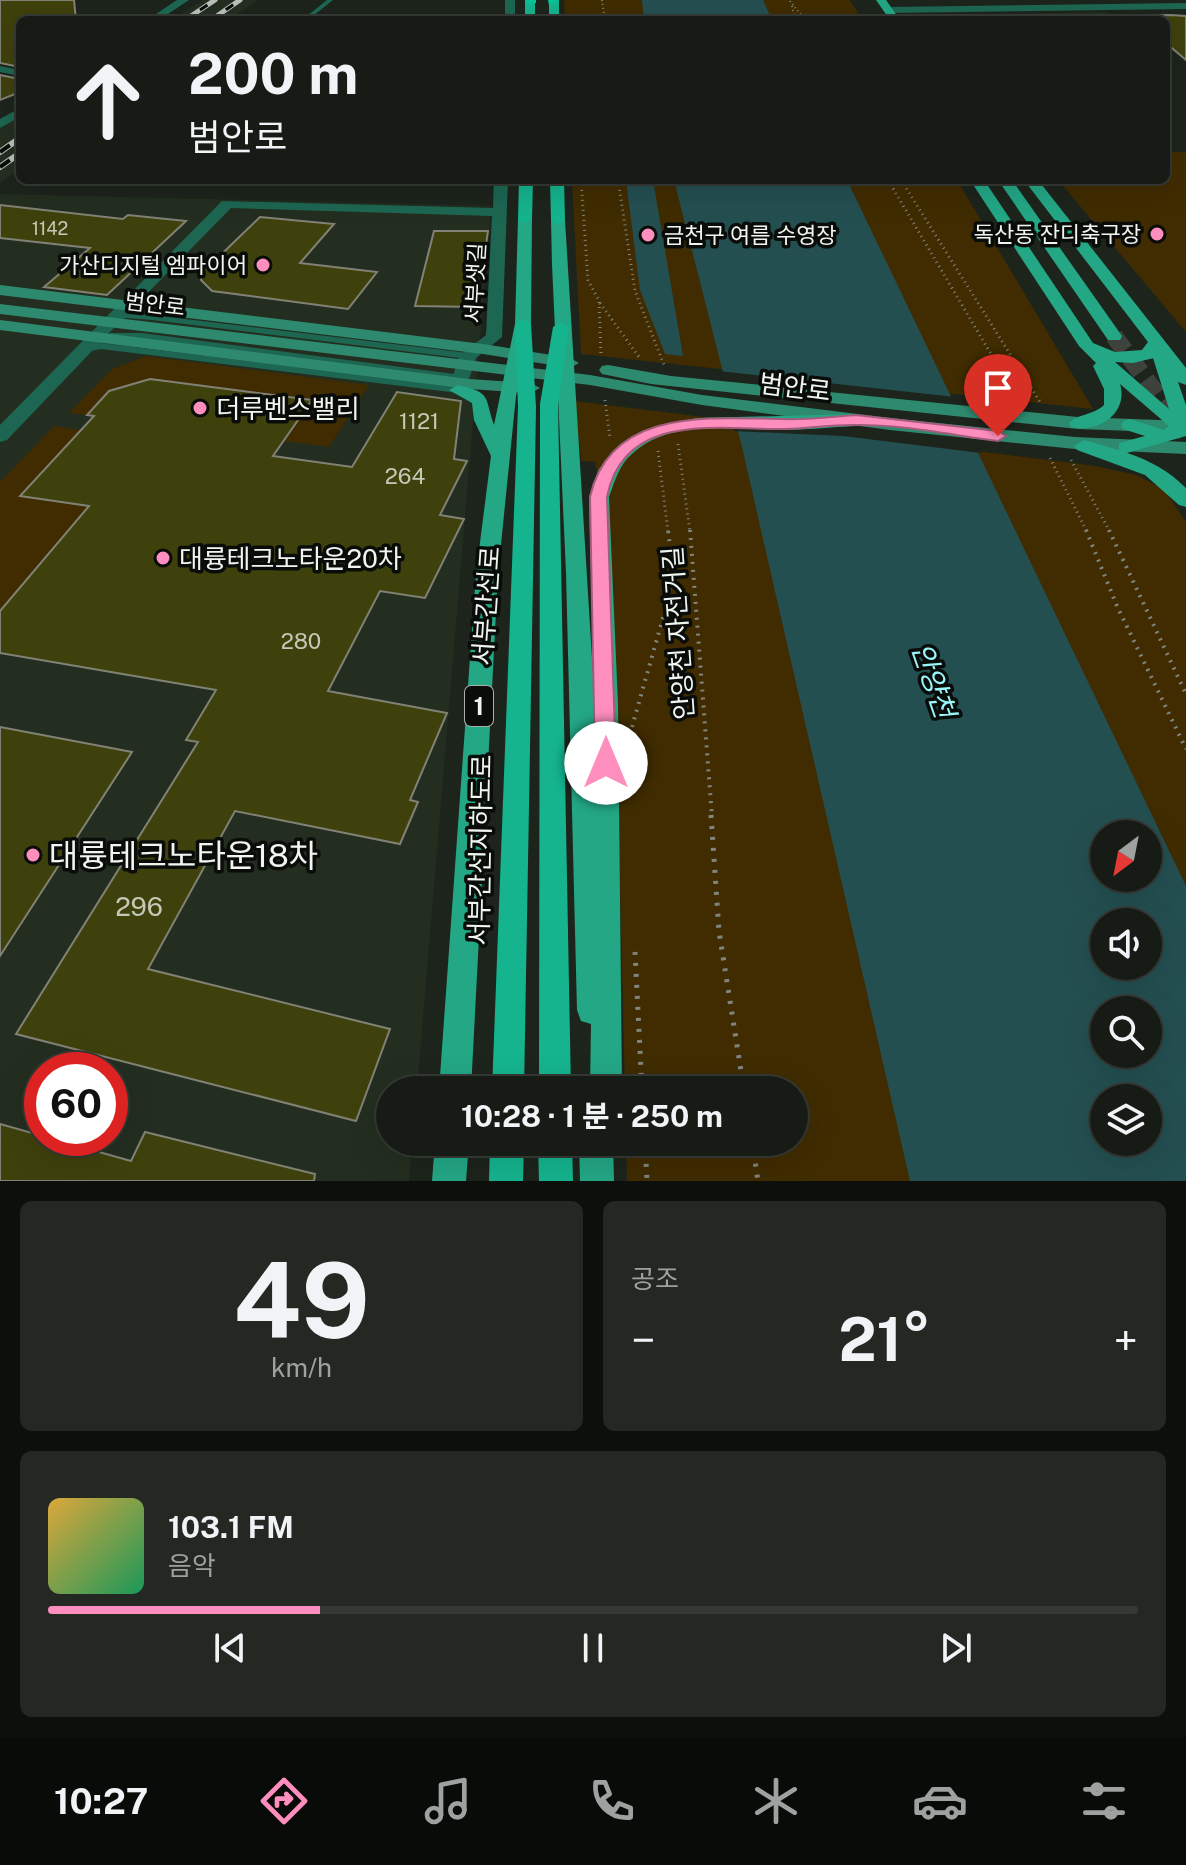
<!DOCTYPE html>
<html lang="ko">
<head>
<meta charset="utf-8">
<style>
	:root { --surface:#161b15; --page:#232822; --text:#f1f3f6; --muted:#9ea1a0; --line:#353934; --accent:#fd8ebe }
	body { margin:0; font-family:"Public Sans","Noto Sans KR",sans-serif; background:var(--page); color:var(--text); height:100vh; display:flex; flex-direction:column; font-size:30px; white-space:nowrap }
	* { box-sizing:border-box; margin:0 }
	p { font-size:26px; color:var(--muted) }
	.icon { flex:none; width:44px; height:44px; fill:none; stroke:currentColor; stroke-width:2; stroke-linecap:round; stroke-linejoin:round }
	.map { position:relative; height:1181px; overflow:hidden }
	.details { display:flex; flex-direction:column; gap:20px; padding:20px; background:#0c0f0c; flex:1 }
	.details>* { flex:none }
	.top-card { position:absolute; left:16px; top:16px; width:1154px; height:168px; border-radius:12px; box-shadow:0 8px 32px #0002,0 0 0 2px var(--line); background:#161b15; color:var(--text); overflow:hidden }
	.needle { width:52px; rotate:212deg }
	.controls { position:absolute; left:1090px; top:820px; display:grid; gap:16px }
	.controls a { display:grid; place-items:center; width:72px; height:72px; border-radius:50%; background:var(--surface); box-shadow:0 8px 32px #0002,0 0 0 2px var(--line); font-size:40px }
	.speed { position:absolute; left:24px; top:1052px; display:flex; gap:16px; font-size:40px; font-weight:700; text-align:center }
	.speed>* { display:grid; place-content:center; width:104px; height:104px; border-radius:50%; background:var(--surface); box-shadow:0 8px 32px #0002,0 0 0 2px var(--line); line-height:1 }
	.speed .limit { border:12px solid #d22; background:#fff; color:#111 }
	.pin { position:absolute; display:grid; place-items:center; width:68px; height:68px; color:#fff; margin:-82px -34px; border-radius:50% 50% 50% 0; rotate:-45deg; box-shadow:0 0 8px #0007 }
	.pin .icon { rotate:45deg }
	.me { position:absolute; width:88px; margin:-44px; rotate:0deg; stroke-linejoin:round; filter:drop-shadow(0 0 6px #0008) }
	.turn { display:flex; align-items:center; gap:28px; height:168px; padding:0 40px; font-size:36px }
	.turn .icon { width:104px; height:104px; stroke-width:2.5 }
	.turn b { display:block; font-size:56px; line-height:68px }
	.big { font-size:60px; font-weight:700; line-height:1.1 }
	.details .widget { flex:1; display:flex; flex-direction:column; justify-content:center; gap:12px; min-width:0; padding:0 28px; border-radius:12px; background:var(--page) }
	.details .dial { align-items:center; gap:0 }
	.dial b { font-size:104px; line-height:1 }
	.song { display:flex; align-items:center; gap:24px }
	.cover { width:96px; height:96px; border-radius:12px; background:linear-gradient(135deg,hsl(40 70% 55%),hsl(150 70% 35%)) }
	.played { height:8px; border-radius:4px; background:linear-gradient(90deg,var(--accent) 25%,var(--line) 25%) }
	.keys { display:flex; justify-content:space-around; direction:ltr }
	.heat { display:flex; justify-content:space-between; align-items:center; font-size:44px; direction:ltr }
	.details .tiles { flex:1; display:grid; gap:20px; grid-template-columns:1fr 1fr }
	.widget:last-child { grid-column:span 2 }
	.trip { position:absolute; left:376px; top:1076px; width:432px; height:80px; border-radius:40px; background:var(--surface); box-shadow:0 8px 32px #0002,0 0 0 2px var(--line); font-weight:700; line-height:80px; text-align:center }
	.dock { display:flex; height:128px; justify-content:space-around; align-items:center; background:#090b08; color:var(--muted) }
	.dock .icon { width:56px; height:56px }
	.dock .active { color:var(--accent) }
	.dock b { font-size:36px; color:var(--text) }
	.map>svg:first-child { display:block }
	.built { fill:#232e20; fill-rule:evenodd }
	.green { fill:#402c00; fill-rule:evenodd }
	.water { fill:#244f51; fill-rule:evenodd }
	.pier { fill:#1d241c }
	.building { fill:#3f410c; stroke:#818275; stroke-width:2 }
	.lines { fill:none; stroke-linecap:round; stroke-linejoin:round }
	.primary-tunnel { stroke:#3d433c; stroke-width:18; stroke-dasharray:18 9; stroke-linecap:butt }
	.path-far3 { stroke:#80867f; stroke-width:2; stroke-dasharray:1 3; stroke-linecap:butt }
	.path-far2 { stroke:#80867f; stroke-width:3; stroke-dasharray:1 4; stroke-linecap:butt }
	.path-far1 { stroke:#80867f; stroke-width:4; stroke-dasharray:2 6; stroke-linecap:butt }
	.path { stroke:#80867f; stroke-width:5; stroke-dasharray:3 8; stroke-linecap:butt }
	.service { fill:#1d6752; fill-rule:evenodd }
	.minor { fill:#1d6752; fill-rule:evenodd }
	.tertiary { fill:#1d6752; fill-rule:evenodd }
	.secondary { fill:#2d8a6f; fill-rule:evenodd }
	.primary { fill:#23a785; fill-rule:evenodd }
	.trunk { fill:#15b48e; fill-rule:evenodd }
	.motorway { fill:#07c298; fill-rule:evenodd }
	.rail-far1-casing { stroke:#bbc1ba; stroke-width:5 }
	.rail-casing { stroke:#bbc1ba; stroke-width:6 }
	.rail-far1 { stroke:#090c09; stroke-width:3; stroke-dasharray:9; stroke-linecap:butt }
	.rail { stroke:#090c09; stroke-width:4; stroke-dasharray:12; stroke-linecap:butt }
	.route { fill:#fd8ebe; stroke:#a45c7c; stroke-width:2 }
	.poi-dot { fill:#fd8ebe; stroke:#090c09; stroke-width:3 }
	.labels { text-anchor:middle; dominant-baseline:central; stroke-width:7; stroke-linejoin:round; paint-order:stroke }
	.far-number-label { font-size:18px; fill:#c4c8b6 }
	.far-poi-label { font-size:22px; fill:#f0f5ef; stroke:#090c09; text-anchor:end }
	.far-street-label { font-size:22px; fill:#f0f5ef; stroke:#090c09 }
	.number-label { font-size:22px; fill:#c4c8b6 }
	.shield { fill:#090c09; stroke:#abafaa; stroke-width:2 }
	.shield-label { font-size:24px; font-weight:bold; fill:#f0f5ef }
	.street-label { font-size:26px; fill:#f0f5ef; stroke:#090c09 }
	.poi-label { font-size:26px; fill:#f0f5ef; stroke:#090c09; text-anchor:start }
	.near-number-label { font-size:26px; fill:#c4c8b6 }
	.water-label { font-size:28px; font-style:italic; fill:#99f6fa; stroke:#090c09 }
	.near-poi-label { font-size:32px; fill:#f0f5ef; stroke:#090c09; text-anchor:start }
</style>
</head>
<body>
<div class="map">
<svg width="1186" height="1181" viewBox="0 0 1186 1181">
	<rect width="100%" height="100%" fill="#1d241c"/>
	<g class="built">
		<path d="M203,0H258L229,20H172Z"/>
		<path d="M1106,12L1114,20H940L936,15Z"/>
		<path d="M20,116V169L0,183V129Z"/>
		<path d="M0,194L491,206L417,1090H390V1142H412L409,1181H0ZM42,1070H110V1138H42Z"/>
	</g>
	<g class="green">
		<path d="M564,0H850L862,20H565Z"/>
		<path d="M1166,152H1186V332L1058,180H1166Z"/>
		<path d="M572,180H957L1093,409L581,354Z"/>
		<path d="M146,356L369,385L329,447L283,441L311,400L150,379L109,391L87,415L69,413L112,369Z"/>
		<path d="M575,401L1096,466L1136,475L1164,489L1186,522V1181H627L626,1142H794V1090H625L616,721L602,497L595,462L581,461ZM1104,834H1148V878H1104ZM1104,922H1148V966H1104ZM1104,1010H1148V1054H1104ZM1104,1098H1148V1142H1104Z"/>
		<path d="M54,426L82,430L22,496L89,506L0,611V482Z"/>
	</g>
	<g class="water">
		<path d="M642,0H763L772,20H644Z"/>
		<path d="M626,180H653L683,356L665,354L640,290Z"/>
		<path d="M674,180H847L1186,886V1181H910L742,447ZM1104,834H1148V878H1104ZM1104,922H1148V966H1104ZM1104,1010H1148V1054H1104ZM1104,1098H1148V1142H1104Z"/>
	</g>
	<path class="pier" d="M719,371L955,397L981,453L843,436L734,431Z"/>
	<g class="building">
		<path d="M0,0H74L76,20H20V67L0,63Z"/>
		<path d="M1171,15L1186,16V60L1166,43V20H1126L1117,16Z"/>
		<path d="M0,75L20,79V92L0,100Z"/>
		<path d="M0,205L123,219L128,215L186,221L107,295L44,287L90,248L0,238Z"/>
		<path d="M260,217L334,224L300,263L377,272L348,309L212,291L201,280L203,272Z"/>
		<path d="M434,231H488L477,307L415,306Z"/>
		<path d="M150,379L312,400L273,456L352,467L397,392L461,401L454,459L467,461L440,515L464,519L425,598L380,591L328,691L447,713L410,800L418,802L400,844L235,811L148,969L390,1029L356,1121L16,1034L198,742L186,740L216,690L0,653V611L89,506L20,496L94,416L87,415L109,391Z"/>
		<path d="M0,727L132,752L0,956Z"/>
		<path d="M0,1124L131,1161L145,1132L315,1174L314,1181H0Z"/>
	</g>
	<g class="lines">
		<path class="primary-tunnel" d="M1114,336L1186,434"/>
		<g class="path-far3">
			<path d="M602,0L605,20"/>
			<path d="M790,1L805,20"/>
			<path d="M792,6L795,20"/>
		</g>
		<g class="path-far2">
			<path d="M581,180L588,280L599,301L601,355"/>
			<path d="M611,180L617,188"/>
			<path d="M618,180L635,291L664,365"/>
			<path d="M888,180L1017,398"/>
			<path d="M901,180L1040,402"/>
			<path d="M600,303L639,357"/>
			<path d="M605,400L610,438"/>
			<path d="M678,444L690,532"/>
			<path d="M658,451L668,532"/>
			<path d="M1050,458L1087,532"/>
			<path d="M1071,460L1110,532"/>
		</g>
		<g class="path-far1">
			<path d="M690,530L712,817"/>
			<path d="M1086,530L1117,606L1186,749"/>
			<path d="M1109,530L1186,694"/>
			<path d="M632,727L674,579L668,530"/>
		</g>
		<g class="path">
			<path d="M711,815L719,931L744,1090"/>
			<path d="M635,952L642,1090"/>
			<path d="M645,1142L647,1181"/>
			<path d="M752,1142L758,1181"/>
		</g>
		<g class="service">
			<path d="M327,0H333L308,20H302Z"/>
			<path d="M126,312L468,353L473,356L468,359L152,320L126,318L115,321L111,318Z"/>
			<path d="M142,333L462,375L467,378L462,381L142,339H111L106,336L111,333Z"/>
			<path d="M101,343L458,387L463,390L458,393L101,349L84,352L79,349L81,347Z"/>
		</g>
		<g class="minor">
			<rect x="505" y="0" width="10" height="20"/>
			<path d="M0,66L20,70V76L0,72Z"/>
			<path d="M494,180H508L502,337L476,358L464,394L458,395L449,390L459,356L486,335L492,216L231,208L133,308L127,310L119,305L222,201L493,208Z"/>
		</g>
		<g class="tertiary">
			<path d="M177,0H189L159,20H147Z"/>
			<path d="M1186,3V9L888,13L883,10L888,7Z"/>
			<path d="M20,108V117L0,128V119Z"/>
			<path d="M127,300L135,305L133,308L7,440L0,442V425L121,302Z"/>
		</g>
		<g class="secondary">
			<path d="M0,285L483,344L570,358L579,363L570,368L483,354L0,295Z"/>
			<path d="M0,304L590,375L702,395L890,418L1075,437L1186,442V454L1075,449L890,430L702,405L590,385L0,314Z"/>
			<path d="M0,320L469,379L531,383L540,388L531,393L469,389L0,330Z"/>
			<path d="M608,365L671,376L1078,417L1186,421V433L1078,429L651,384L602,374L599,370L602,366Z"/>
		</g>
		<g class="primary">
			<path d="M876,0H886L900,20H890Z"/>
			<path d="M970,180H984L1093,343L1115,352L1142,350L1148,342L1024,180H1038L1186,368V385L1178,382L1186,405V436L1127,453C1149,460 1169,471 1186,488V507L1179,505L1145,475L1077,450L1074,446L1084,440L1119,450V443L1145,436L1123,429L1121,425L1123,421L1130,419L1164,430L1169,426L1120,384C1129,413 1098,434 1071,427L1069,423C1077,414 1094,415 1104,405V389L1093,366L1096,363L1079,346ZM1154,358H1153L1169,409L1115,362L1133,363Z"/>
			<path d="M998,180H1012L1122,336L1120,340H1108Z"/>
			<path d="M525,215L532,219L531,324L516,396L498,574L471,1090H439L476,574L491,456L474,420L472,403L449,390L458,385C492,393 484,396 494,425L515,324L518,219Z"/>
			<path d="M558,216L565,220L594,691L589,497L599,469L619,445L640,432L665,424L698,418L856,414L865,420L856,426C831,427 806,430 782,430C734,429 670,418 632,454C619,465 615,481 609,497L618,704L622,1090H590L591,1024L581,1021L577,1010L566,573L552,264L551,220Z"/>
			<path d="M435,1142H469L466,1181H432Z"/>
			<path d="M579,1142H613L614,1181H580Z"/>
		</g>
		<g class="trunk">
			<rect x="525" y="0" width="10" height="20"/>
			<rect x="549" y="0" width="10" height="20"/>
			<path d="M519,180H533L532,219L525,223L518,219Z"/>
			<path d="M550,180H564L565,220L558,224L551,220Z"/>
			<path d="M523,319L531,324L536,407L524,1090H492L518,407L515,324Z"/>
			<path d="M561,322L569,327L558,404L571,1090H539L540,404L553,327Z"/>
			<path d="M490,1142H524L523,1181H489Z"/>
			<path d="M538,1142H572L573,1181H539Z"/>
		</g>
		<g class="motorway">
			<path d="M526,0H536V3L527,5Z"/>
			<path d="M548,0H558V3L549,5Z"/>
		</g>
		<g class="rail-far1-casing">
			<g id="rail-far1">
				<path d="M185,20L215,0"/>
				<path d="M211,20L240,0"/>
			</g>
		</g>
		<g class="rail-casing">
			<g id="rail">
				<path d="M0,152L20,138"/>
				<path d="M0,167L20,153"/>
			</g>
		</g>
		<use href="#rail-far1" class="rail-far1"/>
		<use href="#rail" class="rail"/>
	</g>
	<path class="route" d="M856,415L998,431L1006,436L998,441C951,435 900,424 853,425C830,425 808,428 786,429C721,430 624,410 607,497L616,763L613,769L606,772L598,769L595,763L590,497C610,407 711,418 781,419C806,420 831,417 856,415Z"/>
	<g class="poi-dot">
		<circle cx="1157" cy="234" r="8"/>
		<circle cx="648" cy="235" r="8"/>
		<circle cx="263" cy="265" r="8"/>
		<circle cx="200" cy="408" r="8"/>
		<circle cx="163" cy="558" r="8"/>
		<circle cx="33" cy="855" r="8"/>
	</g>
	<g class="labels">
		<g class="far-number-label">
			<text x="50" y="228">1142</text>
		</g>
		<g class="far-poi-label">
			<text x="1141" y="234">독산동 잔디축구장</text>
			<text x="664" y="235" text-anchor="start">금천구 여름 수영장</text>
			<text x="247" y="265">가산디지털 엠파이어</text>
		</g>
		<g class="far-street-label">
			<text transform="translate(475 283) rotate(-87)">서부샛길</text>
			<text transform="translate(155 304) rotate(7)">범안로</text>
		</g>
		<g class="number-label">
			<text x="419" y="421">1121</text>
			<text x="405" y="476">264</text>
			<text x="301" y="641">280</text>
		</g>
		<rect class="shield" x="465" y="686" width="28" height="40" rx="6"/>
		<g class="shield-label">
			<text x="479" y="706">1</text>
		</g>
		<g class="street-label">
			<text transform="translate(795 387) rotate(7)">범안로</text>
			<text transform="translate(486 606) rotate(-86)">서부간선로</text>
			<text transform="translate(678 633) rotate(-94)">안양천 자전거길</text>
			<text transform="translate(480 850) rotate(-89)">서부간선지하도로</text>
		</g>
		<g class="poi-label">
			<text x="216" y="408">더루벤스밸리</text>
			<text x="179" y="558">대륭테크노타운20차</text>
		</g>
		<g class="near-number-label">
			<text x="139" y="906">296</text>
		</g>
		<g class="water-label">
			<text transform="translate(934 680) rotate(71)">안양천</text>
		</g>
		<g class="near-poi-label">
			<text x="49" y="855">대륭테크노타운18차</text>
		</g>
	</g>
</svg>
<div class="controls">
<a><svg class="needle" viewBox="-14 -14 28 28"><path d="M0-13l5 13h-10z" fill="#e53935"/><path d="M0 13l5-13h-10z" fill="#9ea1a0"/></svg></a>
<a><svg class="icon" aria-label="sound" viewBox="0 0 24 24"><path d="M4 9h4l5-4v14l-5-4H4zM17 9q2 3 0 6"/></svg></a>
<a><svg class="icon" aria-label="search" viewBox="0 0 24 24"><circle cx="10" cy="10" r="6"/><path d="M15 15l6 6"/></svg></a>
<a><svg class="icon" aria-label="layers" viewBox="0 0 24 24"><path d="M12 4l9 5-9 5-9-5zM3 14l9 5 9-5"/></svg></a>
</div>
<div class="speed"><div class="limit">60</div></div>
<div class="pin" style="left:998px;top:436px;background:#d93025"><svg class="icon" aria-label="arrive" viewBox="0 0 24 24"><path d="M6 21V4h12l-3 4 3 4H6"/></svg></div>
<svg class="me" style="left:606px;top:763px" viewBox="-20 -20 40 40"><circle r="19" fill="#fff"/><path d="M0-13L10 11 0 6-10 11z" fill="#fd8ebe"/></svg>
<div class="trip">10:28 · 1 분 · 250 m</div>
<div class="top-card">
<div class="turn"><svg class="icon" aria-label="ahead" viewBox="0 0 24 24"><path d="M12 20V5M6 11l6-6 6 6"/></svg><div><b>200 m</b>범안로</div></div>
</div>
</div>
<section class="details">
<div class="tiles">
<div class="widget dial"><b>49</b><p>km/h</p></div>
<div class="widget"><p>공조</p>
<div class="heat"><a>−</a><b class="big">21°</b><a>+</a></div>
</div>
<div class="widget">
<div class="song"><i class="cover"></i><div><b>103.1 FM</b><p>음악</p></div></div>
<div class="played"></div>
<div class="keys"><svg class="icon" aria-label="previous" viewBox="0 0 24 24"><path d="M18 5L8 12l10 7zM5 5v14"/></svg><svg class="icon" aria-label="pause" viewBox="0 0 24 24"><path d="M8 5v14M16 5v14"/></svg><svg class="icon" aria-label="next" viewBox="0 0 24 24"><path d="M6 5l10 7-10 7zM19 5v14"/></svg></div>
</div>
</div>
</section>
<nav class="dock">
<b>10:27</b>
<svg class="icon active" aria-label="directions" viewBox="0 0 24 24"><path d="M12 3l9 9-9 9-9-9zM9 14v-3h6M13 9l2 2-2 2"/></svg>
<svg class="icon" aria-label="music" viewBox="0 0 24 24"><path d="M9 18V5l10-2v13"/><circle cx="6" cy="18" r="3"/><circle cx="16" cy="16" r="3"/></svg>
<svg class="icon" aria-label="phone" viewBox="0 0 24 24"><path d="M5 4h4l2 5-3 2q2 4 5 5l2-3 5 2v4C11 20 4 13 5 4z"/></svg>
<svg class="icon" aria-label="climate" viewBox="0 0 24 24"><path d="M12 3v18M4 7l16 10M4 17L20 7"/></svg>
<svg class="icon" aria-label="car" viewBox="0 0 24 24"><path d="M5 17H2v-5l4-1 3-4h7l3 4 3 1v5h-3M9 17h6M6 11h13"/><circle cx="7" cy="17" r="2"/><circle cx="17" cy="17" r="2"/></svg>
<svg class="icon" aria-label="filters" viewBox="0 0 24 24"><path d="M4 7h16M4 17h16"/><circle cx="9" cy="7" r="2"/><circle cx="15" cy="17" r="2"/></svg>
</nav>
</body>
</html>
